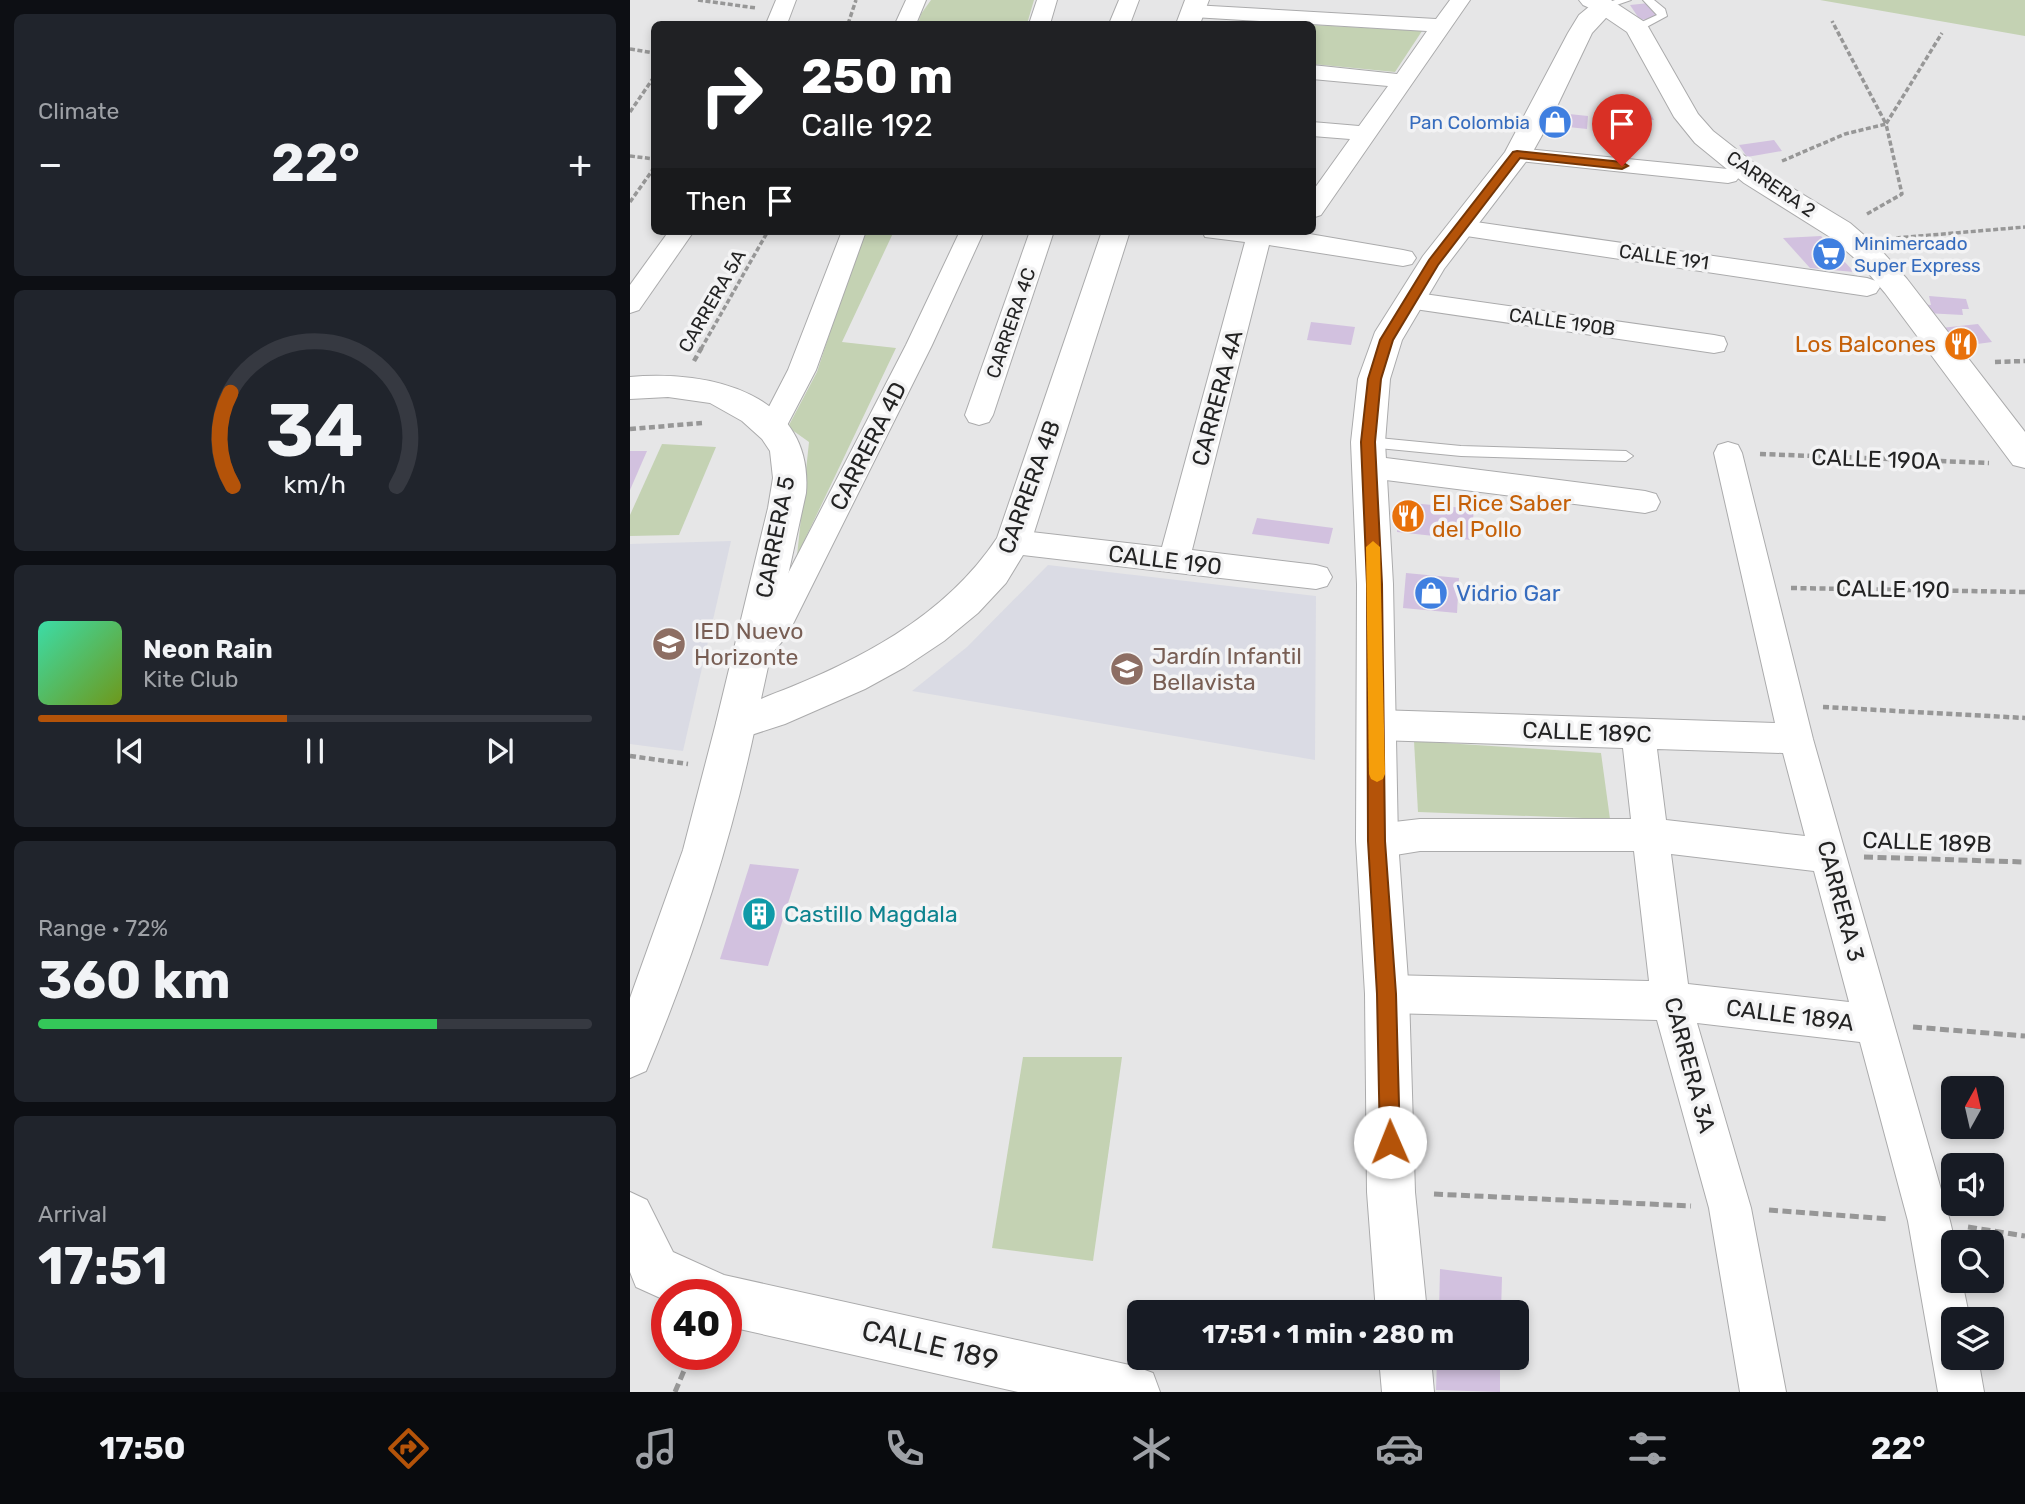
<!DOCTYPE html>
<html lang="en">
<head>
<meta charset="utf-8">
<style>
	:root { --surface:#171b24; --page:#20242c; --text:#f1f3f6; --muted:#9ea1a6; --line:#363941; --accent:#b45309 }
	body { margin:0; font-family:Rubik,sans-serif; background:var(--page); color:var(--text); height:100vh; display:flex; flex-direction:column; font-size:26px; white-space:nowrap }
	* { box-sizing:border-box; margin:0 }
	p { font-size:23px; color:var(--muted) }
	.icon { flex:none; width:38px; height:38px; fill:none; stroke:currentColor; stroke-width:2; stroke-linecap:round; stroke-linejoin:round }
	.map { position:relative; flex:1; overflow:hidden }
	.side { display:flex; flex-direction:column; gap:14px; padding:14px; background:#0d0f14; width:630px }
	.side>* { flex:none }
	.hud { position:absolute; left:21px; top:21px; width:665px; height:214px; border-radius:10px; box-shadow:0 4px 10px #0003; background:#202124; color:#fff; overflow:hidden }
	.needle { width:46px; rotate:8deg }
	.fabs { position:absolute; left:1311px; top:1076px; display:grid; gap:14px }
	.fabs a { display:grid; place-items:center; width:63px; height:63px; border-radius:10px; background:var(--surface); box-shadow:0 4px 10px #0003; font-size:35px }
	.speed { position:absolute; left:21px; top:1279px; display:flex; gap:14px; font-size:35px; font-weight:700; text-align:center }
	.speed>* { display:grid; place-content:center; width:91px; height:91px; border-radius:50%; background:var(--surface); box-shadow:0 4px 10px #0003; line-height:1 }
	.speed .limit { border:10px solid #d22; background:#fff; color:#111 }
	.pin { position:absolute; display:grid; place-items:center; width:60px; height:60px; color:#fff; margin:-72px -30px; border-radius:50% 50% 50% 0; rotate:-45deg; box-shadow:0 0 7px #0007 }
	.pin .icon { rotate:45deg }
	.me { position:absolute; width:77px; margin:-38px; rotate:359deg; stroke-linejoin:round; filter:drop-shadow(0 0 5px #0008) }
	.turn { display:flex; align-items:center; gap:24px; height:147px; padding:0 35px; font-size:32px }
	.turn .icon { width:91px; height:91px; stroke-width:2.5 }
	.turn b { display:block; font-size:49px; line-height:60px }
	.then { display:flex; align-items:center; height:66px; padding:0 35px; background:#0003; gap:14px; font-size:26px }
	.big { font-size:52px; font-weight:700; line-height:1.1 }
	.side .tile { flex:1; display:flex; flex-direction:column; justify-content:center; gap:10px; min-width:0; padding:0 24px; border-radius:10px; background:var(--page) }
	.side .dial { align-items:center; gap:0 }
	.dial svg { height:182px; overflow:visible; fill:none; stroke:var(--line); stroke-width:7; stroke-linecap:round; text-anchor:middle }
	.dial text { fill:var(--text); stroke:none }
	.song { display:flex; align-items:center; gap:21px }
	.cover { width:84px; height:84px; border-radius:10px; background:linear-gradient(135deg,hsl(160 70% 55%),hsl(80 70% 35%)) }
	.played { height:7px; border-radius:4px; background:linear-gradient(90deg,var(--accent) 45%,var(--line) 45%) }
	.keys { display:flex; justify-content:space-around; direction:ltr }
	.heat { display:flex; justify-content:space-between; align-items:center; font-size:38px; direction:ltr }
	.charge { height:10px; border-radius:5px; background:linear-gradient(90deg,#34c759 72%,var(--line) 0) }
	.trip { position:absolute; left:497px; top:1300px; width:402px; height:70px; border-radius:10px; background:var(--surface); box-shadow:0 4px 10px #0003; font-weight:700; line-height:70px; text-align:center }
	.tab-bar { display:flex; height:112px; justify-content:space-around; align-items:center; background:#090b0e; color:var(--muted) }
	.tab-bar .icon { width:49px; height:49px }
	.tab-bar .active { color:var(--accent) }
	.tab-bar b { font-size:32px; color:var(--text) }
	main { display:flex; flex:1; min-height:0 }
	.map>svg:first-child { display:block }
	.built { fill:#dadbe4 }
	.green { fill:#c4d2b3 }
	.building { fill:#d2c1df }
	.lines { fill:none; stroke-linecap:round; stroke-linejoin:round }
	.service-casing { stroke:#ababac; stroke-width:2 }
	.minor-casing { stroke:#ababac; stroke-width:2 }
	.tertiary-casing { stroke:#ababac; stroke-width:2 }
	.secondary-casing { stroke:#ababac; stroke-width:2 }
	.path-far2 { stroke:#979797; stroke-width:3.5; stroke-dasharray:5 2.5; stroke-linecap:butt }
	.path-far1 { stroke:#979797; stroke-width:4.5; stroke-dasharray:6 3.5; stroke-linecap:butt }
	.path { stroke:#979797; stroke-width:5; stroke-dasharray:9 4.5; stroke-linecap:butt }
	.service { fill:#fff; fill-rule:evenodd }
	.minor { fill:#fff; fill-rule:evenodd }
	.tertiary { fill:#fff; fill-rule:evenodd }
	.secondary { fill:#fff; fill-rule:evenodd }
	.route { fill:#b45309; stroke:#753606; stroke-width:2 }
	.slow { fill:#f59e0b }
	.labels { text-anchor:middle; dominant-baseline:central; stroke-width:7; stroke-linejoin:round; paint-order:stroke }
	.far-shop-label { font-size:19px; fill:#366cbe; stroke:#f3f3f4; text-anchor:end }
	.far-street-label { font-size:19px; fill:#232323; stroke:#f3f3f4 }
	.food-label { font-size:23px; fill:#c56008; stroke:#f3f3f4; text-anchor:end }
	.street-label { font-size:23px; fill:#232323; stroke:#f3f3f4 }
	.shop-label { font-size:23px; fill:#366cbe; stroke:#f3f3f4; text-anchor:start }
	.education-label { font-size:23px; fill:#785e54; stroke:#f3f3f4; text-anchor:start }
	.culture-label { font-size:23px; fill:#0d838f; stroke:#f3f3f4; text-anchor:start }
	.near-street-label { font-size:28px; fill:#232323; stroke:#f3f3f4 }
</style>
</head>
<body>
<main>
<section class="side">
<div class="tile"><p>Climate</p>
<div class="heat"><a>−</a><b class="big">22°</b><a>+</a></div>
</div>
<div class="tile dial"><svg viewBox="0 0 100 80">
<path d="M14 69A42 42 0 1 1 86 69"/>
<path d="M14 69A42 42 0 0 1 13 28" stroke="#b45309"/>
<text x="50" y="56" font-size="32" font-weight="700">34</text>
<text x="50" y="72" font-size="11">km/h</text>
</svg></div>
<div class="tile">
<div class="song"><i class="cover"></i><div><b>Neon Rain</b><p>Kite Club</p></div></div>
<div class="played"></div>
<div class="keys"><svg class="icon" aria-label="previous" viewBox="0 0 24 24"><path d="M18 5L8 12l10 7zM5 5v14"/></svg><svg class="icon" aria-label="pause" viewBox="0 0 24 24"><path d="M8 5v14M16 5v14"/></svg><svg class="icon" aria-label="next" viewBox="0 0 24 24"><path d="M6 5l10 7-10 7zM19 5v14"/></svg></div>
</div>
<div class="tile"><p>Range · 72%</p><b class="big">360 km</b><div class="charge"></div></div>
<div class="tile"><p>Arrival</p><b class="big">17:51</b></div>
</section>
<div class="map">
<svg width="1395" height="1392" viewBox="0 0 1395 1392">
	<rect width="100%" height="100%" fill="#e6e6e7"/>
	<g class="built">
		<path d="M101,541L53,751L0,744V544Z"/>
		<path d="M418,565L686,596L685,760L282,691L337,647Z"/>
	</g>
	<g class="green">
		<path d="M301,0H404L397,24H288L291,14Z"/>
		<path d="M1190,0H1395V36Z"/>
		<path d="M683,25L792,31L765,72L683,64Z"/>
		<path d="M233,231H264L212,342L266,348L167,556L179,442L158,427L187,372Z"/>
		<path d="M32,444L86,447L49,535L0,536V515Z"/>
		<path d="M784,741L971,753L980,819L788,812Z"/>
		<path d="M393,1057H492L463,1261L362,1248Z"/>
	</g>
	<g class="building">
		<path d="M1019,3L1028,18L1010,20L1000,5Z"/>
		<path d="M974,105L1018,108L1024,120L974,117Z"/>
		<path d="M920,112L958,116L957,129L919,125Z"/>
		<path d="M1144,140L1152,151L1117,157L1109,145Z"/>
		<path d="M1191,236L1224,272L1180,268L1153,238Z"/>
		<path d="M1299,296L1336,299L1339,309H1332L1333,315L1295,313L1292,304L1301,305Z"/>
		<path d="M681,322L725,327L721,345L677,340Z"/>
		<path d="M1348,324L1362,342L1325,347L1311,328Z"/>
		<path d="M0,451H17L0,490Z"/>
		<path d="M771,502L844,509L841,540L767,532Z"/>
		<path d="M627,518L703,528L699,544L622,534Z"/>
		<path d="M776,573L829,578L827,613L773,608Z"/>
		<path d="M120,864L169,869L138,966L90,959Z"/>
		<path d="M810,1269L872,1277L871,1312H809Z"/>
		<path d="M807,1358H870V1392L806,1390Z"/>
	</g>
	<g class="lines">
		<g class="service-casing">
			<g id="service">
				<path d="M985,0H1001L975,9L970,6Z"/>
				<path d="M1013,0H1024L1035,9L1037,16L1011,30H1003V26L1027,15Z"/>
				<path d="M738,437L831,446L996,451L1003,456L996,461L831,456L738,447L731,442Z"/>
			</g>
		</g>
		<g class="minor-casing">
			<g id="minor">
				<path d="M146,0H166L157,24H136Z"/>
				<path d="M276,0H296L286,24H265Z"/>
				<path d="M407,0H427L420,24H399Z"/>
				<path d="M489,0H509L500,24H479Z"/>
				<path d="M820,0H840L691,215L682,218V192L720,139L682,136V122L729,126L758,86L682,79V65L767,74L797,31L563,17L556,15L553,11L556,7L563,5L806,19Z"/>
				<path d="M887,148L1098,169L1106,171L1110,176L1106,181L1098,183L879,160L875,155L879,150Z"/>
				<path d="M832,220L1237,278L1246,281L1250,287L1246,293L1237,296L823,234L820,228L823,222Z"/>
				<path d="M39,231H64L9,310L0,313V285Z"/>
				<path d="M212,231H236L186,370L152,435L142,438L132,435L128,428L158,370Z"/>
				<path d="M330,231H354L302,345L157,636C142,652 134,670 111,662L106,652L111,642L135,618L276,345Z"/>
				<path d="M400,231H424L363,415L359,422L349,425L339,422L335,415Z"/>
				<path d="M572,231H662L773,250L782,252L786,258L782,264L773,266L639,245L562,550L686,565L697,568L702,577L697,586L686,589L383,554L372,550L368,542L372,534L383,530L532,547L615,242L575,237Z"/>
				<path d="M780,292L1084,335L1094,337L1097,344L1094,351L1084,353L771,307L767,301L771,295Z"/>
				<path d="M1098,442L1108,445L1112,453L1183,739L1320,1221L1325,1242L1323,1281H1332L1340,1320H1323V1358H1348L1354,1392H1308L1278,1221L1230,1042L1067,1023L1121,1208L1156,1392H1110L1079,1208L1027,1020L757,1013L743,1008L738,994L743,980L757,975L1019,981L1004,851H790L747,858L734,853L729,841L734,829L747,824L790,819H1001L993,748L747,740L735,735L730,725L735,715L747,710L1145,723L1084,453L1088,445ZM1027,749L1153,753L1175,836L1036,820ZM1041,854L1184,871L1219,1002L1058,984Z"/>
				<path d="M740,456L1015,491L1026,494L1030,502L1026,510L1015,513L740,478L730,475L725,467L730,459Z"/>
			</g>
		</g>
		<g class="tertiary-casing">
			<g id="tertiary">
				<path d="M966,1L980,0L987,6L962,33L920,121L901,155L814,269L772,340L760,379L755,442L763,584L768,841L779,994L785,1192L797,1312H746L737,1192L735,994L726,841L727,584L721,442L728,379L745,332L793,256L875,152L938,33L949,15Z"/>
				<path d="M106,706L120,711L126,723C101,843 63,959 16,1071L0,1078V998L53,850L86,723L92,711Z"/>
				<path d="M0,1192L17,1200L43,1252L94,1275L504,1366L523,1373L530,1392H388L96,1326V1295H37V1301L6,1287L0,1272Z"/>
				<path d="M749,1358H801L804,1392H752Z"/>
			</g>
		</g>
		<g class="secondary-casing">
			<g id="secondary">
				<path d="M555,0H579L570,24H546Z"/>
				<path d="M949,0H981L1016,23L1068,114L1083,131L1134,171L1220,223L1249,248L1277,279L1395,432V468L1383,465L1255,293L1229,262L1200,237L1114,183L1065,143L1044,117L997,32L966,11L953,5Z"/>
				<path d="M472,231H500L401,542L376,583L348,613L314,641L275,667L235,689L155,724L106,740L92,735L86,723L138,508L143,478L140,451L132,439L112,421L80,403L38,397L0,399V377C79,370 184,393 176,493L131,699L138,696C225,663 314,618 367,538Z"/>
			</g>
		</g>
		<g class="path-far2">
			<path d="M68,0L126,8"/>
			<path d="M218,24L226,0"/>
			<path d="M0,49L24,53"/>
			<path d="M0,112L24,77"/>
			<path d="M0,156L24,159"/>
			<path d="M1152,161L1215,134L1256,124L1202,21"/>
			<path d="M0,202L24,168"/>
			<path d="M1237,214L1272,194L1256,124L1312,33"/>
			<path d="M1266,238L1395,227"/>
			<path d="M71,349L138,231"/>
		</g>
		<g class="path-far1">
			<path d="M64,361L72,347"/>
			<path d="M1365,362L1395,361"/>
			<path d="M0,429L72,423"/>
			<path d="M1130,454L1359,463"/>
			<path d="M1161,588L1395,592"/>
			<path d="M1193,707L1395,718"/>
			<path d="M0,756L58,764"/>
		</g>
		<g class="path">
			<path d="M1234,857L1395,862"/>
			<path d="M1283,1027L1395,1036"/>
			<path d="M804,1194L1061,1206"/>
			<path d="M1139,1210L1260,1219"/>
			<path d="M1338,1227L1395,1236"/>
			<path d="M45,1392L61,1354"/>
		</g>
		<use href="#service" class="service"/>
		<use href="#minor" class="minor"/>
		<use href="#tertiary" class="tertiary"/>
		<use href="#secondary" class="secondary"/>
	</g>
	<path class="route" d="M887,151L992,162L998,166L992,169L890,158L808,265L763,340L751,379L745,442L752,584L755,841L766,994L770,1142L767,1149L760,1152L753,1149L750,1142L747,994L738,841L737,584L731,442L738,379L750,340L799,260L883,152Z"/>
	<path class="slow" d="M743,541L750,547L755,774L753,779L747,782L741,779L739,774L736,547Z"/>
	<defs>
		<g id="shop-disc" transform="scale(1.75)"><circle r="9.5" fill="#3f7fe0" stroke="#f3f3f4"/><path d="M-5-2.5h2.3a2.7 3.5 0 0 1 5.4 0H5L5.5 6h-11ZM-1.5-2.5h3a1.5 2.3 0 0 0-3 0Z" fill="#fff"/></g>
		<g id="supermarket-disc" transform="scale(1.75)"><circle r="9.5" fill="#3f7fe0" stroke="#f3f3f4"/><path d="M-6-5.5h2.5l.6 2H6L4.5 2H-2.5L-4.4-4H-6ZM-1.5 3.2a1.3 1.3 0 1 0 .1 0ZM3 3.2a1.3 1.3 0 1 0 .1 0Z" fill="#fff"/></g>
		<g id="restaurant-disc" transform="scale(1.75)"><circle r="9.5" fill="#e8710a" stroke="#f3f3f4"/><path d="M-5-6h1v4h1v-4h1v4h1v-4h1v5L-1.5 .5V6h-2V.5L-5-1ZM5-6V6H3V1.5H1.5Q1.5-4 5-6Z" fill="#fff"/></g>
		<g id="school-disc" transform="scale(1.75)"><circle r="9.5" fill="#8d6e63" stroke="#f3f3f4"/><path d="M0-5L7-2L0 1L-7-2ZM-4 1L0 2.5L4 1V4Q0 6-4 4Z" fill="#fff"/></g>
		<g id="building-disc" transform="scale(1.75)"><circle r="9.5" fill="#0f9aa8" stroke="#f3f3f4"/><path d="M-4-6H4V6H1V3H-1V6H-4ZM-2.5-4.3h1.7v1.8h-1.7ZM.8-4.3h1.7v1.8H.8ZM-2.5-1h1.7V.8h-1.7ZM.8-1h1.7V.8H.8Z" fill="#fff"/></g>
	</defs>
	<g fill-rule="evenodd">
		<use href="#shop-disc" x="925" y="122"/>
		<use href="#supermarket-disc" x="1199" y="254"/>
		<use href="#restaurant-disc" x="1331" y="344"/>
		<use href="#restaurant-disc" x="778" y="516"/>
		<use href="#shop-disc" x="801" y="593"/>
		<use href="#school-disc" x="39" y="644"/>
		<use href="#school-disc" x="497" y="669"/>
		<use href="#building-disc" x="129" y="914"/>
	</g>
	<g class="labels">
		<g class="far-shop-label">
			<text x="900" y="122">Pan Colombia</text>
			<text x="1224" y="243" text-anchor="start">Minimercado<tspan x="1224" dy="22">Super Express</tspan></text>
		</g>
		<g class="far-street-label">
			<text transform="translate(1141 184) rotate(34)">CARRERA 2</text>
			<text transform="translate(1034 257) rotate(8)">CALLE 191</text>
			<text transform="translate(82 301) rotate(-60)">CARRERA 5A</text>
			<text transform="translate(932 322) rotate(8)">CALLE 190B</text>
			<text transform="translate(381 323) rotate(-71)">CARRERA 4C</text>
		</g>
		<g class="food-label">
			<text x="1306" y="344">Los Balcones</text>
			<text x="802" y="503" text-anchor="start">El Rice Saber<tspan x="802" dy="26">del Pollo</tspan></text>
		</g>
		<g class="street-label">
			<text transform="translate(587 398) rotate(-75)">CARRERA 4A</text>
			<text transform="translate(238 446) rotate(-63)">CARRERA 4D</text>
			<text transform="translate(1246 459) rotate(2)">CALLE 190A</text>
			<text transform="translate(399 487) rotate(-70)">CARRERA 4B</text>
			<text transform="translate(145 537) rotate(-79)">CARRERA 5</text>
			<text transform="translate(535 560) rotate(7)">CALLE 190</text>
			<text transform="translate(1263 589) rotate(1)">CALLE 190</text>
			<text transform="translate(957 732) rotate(2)">CALLE 189C</text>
			<text transform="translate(1297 842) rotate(2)">CALLE 189B</text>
			<text transform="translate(1211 901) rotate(75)">CARRERA 3</text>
			<text transform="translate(1160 1015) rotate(7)">CALLE 189A</text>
			<text transform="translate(1060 1065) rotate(75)">CARRERA 3A</text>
		</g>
		<g class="shop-label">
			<text x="826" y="593">Vidrio Gar</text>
		</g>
		<g class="education-label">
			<text x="64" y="631">IED Nuevo<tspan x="64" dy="26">Horizonte</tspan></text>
			<text x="522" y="656">Jardín Infantil<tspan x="522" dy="26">Bellavista</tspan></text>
		</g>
		<g class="culture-label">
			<text x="154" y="914">Castillo Magdala</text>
		</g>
		<g class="near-street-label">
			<text transform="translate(300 1345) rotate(13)">CALLE 189</text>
		</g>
	</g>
</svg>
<div class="fabs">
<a><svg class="needle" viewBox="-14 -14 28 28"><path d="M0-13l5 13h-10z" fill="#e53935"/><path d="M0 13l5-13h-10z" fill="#9ea1a6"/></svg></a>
<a><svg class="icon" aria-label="sound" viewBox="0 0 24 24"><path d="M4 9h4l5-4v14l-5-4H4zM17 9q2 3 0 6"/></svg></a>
<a><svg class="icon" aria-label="search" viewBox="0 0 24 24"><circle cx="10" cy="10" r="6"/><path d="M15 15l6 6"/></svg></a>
<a><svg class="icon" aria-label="layers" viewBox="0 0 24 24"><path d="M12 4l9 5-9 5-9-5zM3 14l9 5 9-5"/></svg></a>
</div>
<div class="speed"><div class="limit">40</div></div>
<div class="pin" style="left:992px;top:166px;background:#d93025"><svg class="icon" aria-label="arrive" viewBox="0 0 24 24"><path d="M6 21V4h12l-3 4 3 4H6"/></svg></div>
<svg class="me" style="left:760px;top:1142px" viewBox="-20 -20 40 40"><circle r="19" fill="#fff"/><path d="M0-13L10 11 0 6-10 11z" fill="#b45309"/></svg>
<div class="trip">17:51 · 1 min · 280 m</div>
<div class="hud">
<div class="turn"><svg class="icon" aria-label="right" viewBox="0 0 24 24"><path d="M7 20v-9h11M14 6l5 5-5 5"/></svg><div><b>250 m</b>Calle 192</div></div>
<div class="then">Then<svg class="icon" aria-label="arrive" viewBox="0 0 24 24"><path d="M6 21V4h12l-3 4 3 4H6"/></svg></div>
</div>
</div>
</main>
<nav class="tab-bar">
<b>17:50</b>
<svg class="icon active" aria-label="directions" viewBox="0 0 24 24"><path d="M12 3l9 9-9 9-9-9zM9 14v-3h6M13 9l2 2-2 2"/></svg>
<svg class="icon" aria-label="music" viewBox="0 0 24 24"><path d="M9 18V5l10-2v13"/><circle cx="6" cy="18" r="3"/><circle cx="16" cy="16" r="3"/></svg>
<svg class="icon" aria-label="phone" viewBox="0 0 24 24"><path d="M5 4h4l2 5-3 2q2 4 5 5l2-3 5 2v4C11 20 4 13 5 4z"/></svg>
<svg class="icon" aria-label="climate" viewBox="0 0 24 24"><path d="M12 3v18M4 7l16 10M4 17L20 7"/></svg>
<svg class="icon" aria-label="car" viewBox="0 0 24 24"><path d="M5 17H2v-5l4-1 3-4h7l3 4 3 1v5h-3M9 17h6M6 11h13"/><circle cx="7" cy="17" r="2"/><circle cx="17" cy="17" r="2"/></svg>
<svg class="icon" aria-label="filters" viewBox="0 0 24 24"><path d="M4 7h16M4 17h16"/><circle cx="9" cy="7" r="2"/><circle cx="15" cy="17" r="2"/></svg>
<b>22°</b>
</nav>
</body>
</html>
